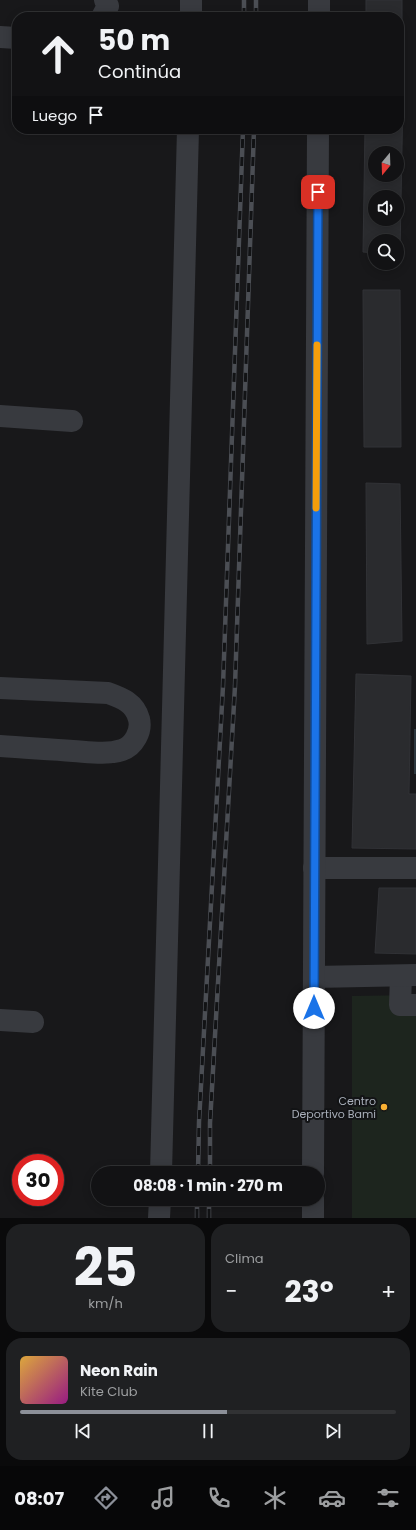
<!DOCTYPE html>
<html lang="es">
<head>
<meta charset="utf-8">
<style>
	:root { --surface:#121214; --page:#1f2022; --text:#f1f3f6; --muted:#9c9ea0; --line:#313234; --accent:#8c9099 }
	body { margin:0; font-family:Poppins,sans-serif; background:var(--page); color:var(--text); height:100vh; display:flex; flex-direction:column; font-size:15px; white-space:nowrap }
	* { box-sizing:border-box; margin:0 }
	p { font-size:13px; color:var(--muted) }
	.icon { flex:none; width:22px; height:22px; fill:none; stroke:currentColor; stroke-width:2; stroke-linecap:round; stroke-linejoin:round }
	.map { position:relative; height:1218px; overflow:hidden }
	.sheet { display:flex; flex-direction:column; gap:6px; padding:6px; background:#0a0a0b; flex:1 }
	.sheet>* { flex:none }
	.hud { position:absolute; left:12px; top:12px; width:392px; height:122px; border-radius:16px; box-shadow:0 2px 10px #0003,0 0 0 1px var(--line); background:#121214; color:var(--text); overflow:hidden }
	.needle { width:26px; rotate:199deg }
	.tools { position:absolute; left:368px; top:146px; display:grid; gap:8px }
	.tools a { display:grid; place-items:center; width:36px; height:36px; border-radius:50%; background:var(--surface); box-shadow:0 2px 10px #0003,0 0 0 1px var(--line); font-size:20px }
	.speed { position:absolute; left:12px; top:1154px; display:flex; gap:8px; font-size:20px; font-weight:700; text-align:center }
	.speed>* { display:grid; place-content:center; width:52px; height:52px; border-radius:50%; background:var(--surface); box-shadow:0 2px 10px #0003,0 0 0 1px var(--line); line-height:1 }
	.speed .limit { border:6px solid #d22; background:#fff; color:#111 }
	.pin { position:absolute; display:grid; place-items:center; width:34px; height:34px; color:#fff; margin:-17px; border-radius:8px; box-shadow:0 2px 6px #0006 }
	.me { position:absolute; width:44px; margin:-22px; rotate:0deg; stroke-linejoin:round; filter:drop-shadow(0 0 3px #0008) }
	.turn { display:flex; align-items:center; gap:14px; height:84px; padding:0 20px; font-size:18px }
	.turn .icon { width:52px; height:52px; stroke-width:2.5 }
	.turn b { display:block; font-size:28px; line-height:34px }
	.then { display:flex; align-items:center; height:38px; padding:0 20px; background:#0003; gap:8px; font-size:15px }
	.big { font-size:30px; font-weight:700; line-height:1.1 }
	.sheet .card { flex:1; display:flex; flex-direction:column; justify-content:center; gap:6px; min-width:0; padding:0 14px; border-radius:16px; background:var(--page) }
	.sheet .dial { align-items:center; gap:0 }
	.dial b { font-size:52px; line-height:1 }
	.song { display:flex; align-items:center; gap:12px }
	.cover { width:48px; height:48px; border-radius:6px; background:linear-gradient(135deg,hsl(40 70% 55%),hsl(310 70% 35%)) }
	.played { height:4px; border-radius:2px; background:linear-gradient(90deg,var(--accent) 55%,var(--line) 55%) }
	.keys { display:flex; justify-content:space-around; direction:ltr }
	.heat { display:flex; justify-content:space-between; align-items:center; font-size:22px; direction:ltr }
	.sheet .tiles { flex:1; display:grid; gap:6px; grid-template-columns:1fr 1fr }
	.card:last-child { grid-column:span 2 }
	.trip { position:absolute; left:91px; top:1166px; width:234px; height:40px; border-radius:20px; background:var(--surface); box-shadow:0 2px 10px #0003,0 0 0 1px var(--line); font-weight:700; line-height:40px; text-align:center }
	.tab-bar { display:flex; height:64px; justify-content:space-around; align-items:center; background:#070708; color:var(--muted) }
	.tab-bar .icon { width:28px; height:28px }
	.tab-bar .on { color:var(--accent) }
	.tab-bar b { font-size:18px; color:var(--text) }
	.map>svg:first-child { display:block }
	.green { fill:#1d251e }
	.water { fill:#2d373e }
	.building { fill:#2a2b2e; stroke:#313236; fill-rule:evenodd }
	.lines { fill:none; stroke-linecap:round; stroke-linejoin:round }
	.minor { stroke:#383a3f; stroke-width:22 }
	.rail-casing { stroke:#4b4e54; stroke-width:4.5 }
	.rail { stroke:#121315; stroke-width:3; stroke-dasharray:9; stroke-linecap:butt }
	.route-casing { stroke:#114b97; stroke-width:10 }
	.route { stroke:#1a73e8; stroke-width:7 }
	.slow { stroke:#f59e0b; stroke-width:7 }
	.poi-dot { fill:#f8b032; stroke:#121315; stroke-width:1.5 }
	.labels { text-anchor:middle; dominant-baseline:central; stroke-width:4; stroke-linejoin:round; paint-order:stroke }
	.poi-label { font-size:11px; fill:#a9afba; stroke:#121315; text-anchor:end }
</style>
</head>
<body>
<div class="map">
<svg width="416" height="1218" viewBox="0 0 416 1218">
	<rect width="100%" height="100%" fill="#18181a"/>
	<path class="green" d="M416,995V1218H352V996Z"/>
	<rect class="water" x="414" y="729" width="2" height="45"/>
	<g class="building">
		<path d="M366,0H402V56H399V17H366Z"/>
		<path d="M399,94H403L400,253H397V241H375V253L363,252L365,129H399ZM375,153H397V175H375ZM375,197H397V219H375Z"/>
		<path d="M363,290H400L401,447H364Z"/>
		<path d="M366,483L400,484L402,641L367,644Z"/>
		<path d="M356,674L411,676L409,794H416V849L352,848Z"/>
		<path d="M379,888H416V954L375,953Z"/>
	</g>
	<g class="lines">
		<g class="minor">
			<path d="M102,17L108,6L105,0"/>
			<path d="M191,17V0"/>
			<path d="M319,17V0"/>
			<path d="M0,37L17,38"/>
			<path d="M0,416L72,421"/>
			<path d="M0,688L108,693C122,698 135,703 139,719C142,731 134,746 122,750C106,755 89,752 73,751C49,749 24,748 0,746"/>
			<path d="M314,868H416"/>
			<path d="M401,976L400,1005H416"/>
			<path d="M314,977L416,975"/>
			<path d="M0,1020L33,1022"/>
			<path d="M161,1173L188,129"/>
			<path d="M313,1173L318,129"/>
			<path d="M159,1218L160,1199"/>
			<path d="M313,1218V1199"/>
		</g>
		<g class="rail-casing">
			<g id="rail">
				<path d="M244,17V0"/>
				<path d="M256,17V0"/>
				<path d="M198,1173L199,1122L223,686L243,129"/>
				<path d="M210,1173V1123L235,686L254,129"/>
				<path d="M197,1218V1199"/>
				<path d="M209,1218V1199"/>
			</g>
		</g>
		<use href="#rail" class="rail"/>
	</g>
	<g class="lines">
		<g class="route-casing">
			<path id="route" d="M314,1008L318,192"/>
		</g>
		<use href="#route" class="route"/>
		<path class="slow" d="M316,508L317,345"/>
	</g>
	<circle class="poi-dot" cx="384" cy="1107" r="4"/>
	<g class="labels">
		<g class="poi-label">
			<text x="376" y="1101">Centro<tspan x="376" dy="13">Deportivo Bami</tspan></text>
		</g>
	</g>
</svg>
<div class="tools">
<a><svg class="needle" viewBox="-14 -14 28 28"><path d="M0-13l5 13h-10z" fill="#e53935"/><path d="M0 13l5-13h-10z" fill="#9c9ea0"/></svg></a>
<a><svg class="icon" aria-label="sound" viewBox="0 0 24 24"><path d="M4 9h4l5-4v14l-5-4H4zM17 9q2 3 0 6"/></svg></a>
<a><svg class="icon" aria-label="search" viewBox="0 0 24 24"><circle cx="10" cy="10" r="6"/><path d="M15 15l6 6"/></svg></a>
</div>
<div class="speed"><div class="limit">30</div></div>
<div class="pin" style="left:318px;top:192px;background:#d93025"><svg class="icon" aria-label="arrive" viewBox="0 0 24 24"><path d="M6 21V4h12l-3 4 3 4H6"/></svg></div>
<svg class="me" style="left:314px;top:1008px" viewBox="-20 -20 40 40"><circle r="19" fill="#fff"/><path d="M0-13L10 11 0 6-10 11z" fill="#1a73e8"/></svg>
<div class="trip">08:08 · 1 min · 270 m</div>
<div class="hud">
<div class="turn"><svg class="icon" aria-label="ahead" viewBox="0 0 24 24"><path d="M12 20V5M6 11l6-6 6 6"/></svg><div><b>50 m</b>Continúa</div></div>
<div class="then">Luego<svg class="icon" aria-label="arrive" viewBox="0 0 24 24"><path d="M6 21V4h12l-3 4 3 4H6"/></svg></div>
</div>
</div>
<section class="sheet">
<div class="tiles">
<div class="card dial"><b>25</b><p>km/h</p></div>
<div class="card"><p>Clima</p>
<div class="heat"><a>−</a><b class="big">23°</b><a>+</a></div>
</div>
<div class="card">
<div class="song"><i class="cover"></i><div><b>Neon Rain</b><p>Kite Club</p></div></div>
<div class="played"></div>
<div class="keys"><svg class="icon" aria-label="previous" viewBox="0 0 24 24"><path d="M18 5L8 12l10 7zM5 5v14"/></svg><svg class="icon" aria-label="pause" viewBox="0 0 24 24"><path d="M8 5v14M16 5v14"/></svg><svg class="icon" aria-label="next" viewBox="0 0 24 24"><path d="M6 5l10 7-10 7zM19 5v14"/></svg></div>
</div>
</div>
</section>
<nav class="tab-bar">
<b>08:07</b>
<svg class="icon on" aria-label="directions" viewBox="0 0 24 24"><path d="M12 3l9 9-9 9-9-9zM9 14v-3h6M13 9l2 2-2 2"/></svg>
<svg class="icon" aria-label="music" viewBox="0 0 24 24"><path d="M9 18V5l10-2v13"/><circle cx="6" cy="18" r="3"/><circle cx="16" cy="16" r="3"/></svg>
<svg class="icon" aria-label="phone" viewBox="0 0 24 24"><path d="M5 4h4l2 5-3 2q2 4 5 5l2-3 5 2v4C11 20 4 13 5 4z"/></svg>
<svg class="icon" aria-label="climate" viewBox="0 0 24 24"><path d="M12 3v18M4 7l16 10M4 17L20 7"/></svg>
<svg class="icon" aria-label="car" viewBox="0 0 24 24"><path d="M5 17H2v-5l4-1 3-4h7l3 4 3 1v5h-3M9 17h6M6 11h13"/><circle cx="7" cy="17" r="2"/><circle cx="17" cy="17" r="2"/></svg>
<svg class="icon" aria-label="filters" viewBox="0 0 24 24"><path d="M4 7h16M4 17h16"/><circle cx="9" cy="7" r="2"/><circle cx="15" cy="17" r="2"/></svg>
</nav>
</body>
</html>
